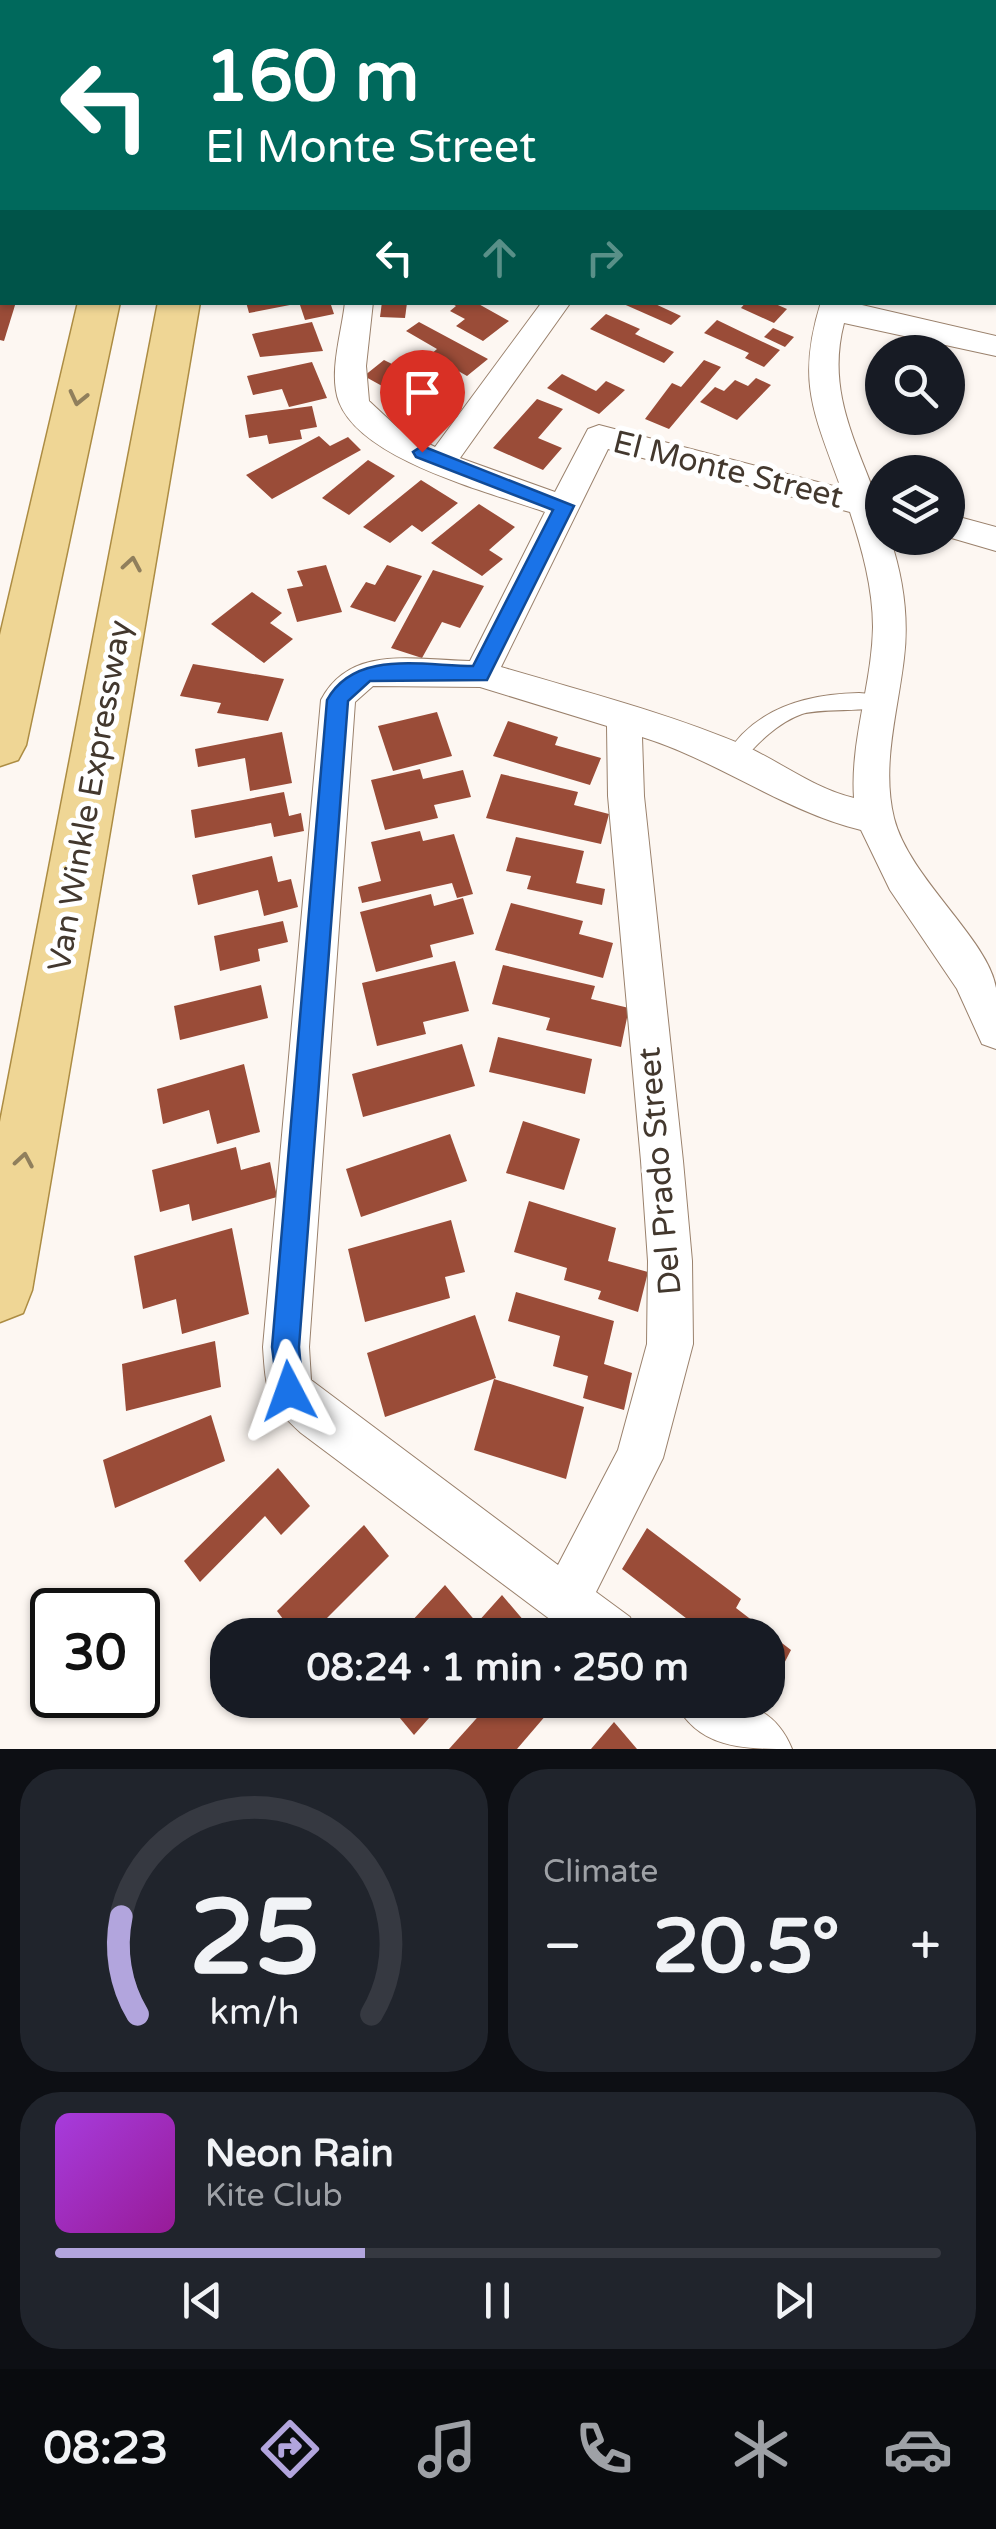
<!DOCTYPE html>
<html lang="en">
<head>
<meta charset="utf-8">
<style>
	:root { --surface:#171b24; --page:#20242c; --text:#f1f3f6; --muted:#9ea1a6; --line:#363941; --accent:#b2a5dd }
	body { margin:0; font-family:"Varela Round",sans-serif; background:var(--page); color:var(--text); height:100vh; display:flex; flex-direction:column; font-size:38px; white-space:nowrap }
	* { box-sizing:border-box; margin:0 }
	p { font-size:32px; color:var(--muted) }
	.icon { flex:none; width:55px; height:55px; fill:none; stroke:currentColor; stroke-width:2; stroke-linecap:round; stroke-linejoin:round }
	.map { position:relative; height:1749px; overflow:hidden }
	.panel { display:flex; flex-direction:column; gap:20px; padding:20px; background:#0d0f14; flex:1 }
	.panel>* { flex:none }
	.hud { position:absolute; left:0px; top:0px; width:998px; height:305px; box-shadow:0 2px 8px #0004; background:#00695c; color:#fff; overflow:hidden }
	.fabs { position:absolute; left:865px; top:335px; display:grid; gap:20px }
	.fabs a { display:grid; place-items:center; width:100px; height:100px; border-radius:50%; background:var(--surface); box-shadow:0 2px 8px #0004; font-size:50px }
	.speed { position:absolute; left:30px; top:1588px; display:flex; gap:20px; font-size:50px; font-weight:700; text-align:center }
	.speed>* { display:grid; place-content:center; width:130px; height:130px; border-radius:50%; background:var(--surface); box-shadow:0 2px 8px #0004; line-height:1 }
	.speed .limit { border:5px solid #111; border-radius:15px; background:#fff; color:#111 }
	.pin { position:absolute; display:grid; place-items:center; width:85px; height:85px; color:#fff; margin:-102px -42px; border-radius:50% 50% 50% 0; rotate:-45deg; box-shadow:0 0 10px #0007 }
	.pin .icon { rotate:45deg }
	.me { position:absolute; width:110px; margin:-55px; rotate:356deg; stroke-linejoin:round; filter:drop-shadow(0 0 8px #0008) }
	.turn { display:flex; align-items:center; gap:35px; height:210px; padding:0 40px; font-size:45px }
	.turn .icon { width:130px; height:130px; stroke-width:2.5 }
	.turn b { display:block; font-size:70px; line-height:85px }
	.lanes { display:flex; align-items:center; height:95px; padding:0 40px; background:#0003; justify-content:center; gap:50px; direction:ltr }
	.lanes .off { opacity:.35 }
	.big { font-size:75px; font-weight:700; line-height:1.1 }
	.panel .tile { flex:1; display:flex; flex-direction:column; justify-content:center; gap:15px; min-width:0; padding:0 35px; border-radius:40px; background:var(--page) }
	.panel .dial { align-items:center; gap:0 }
	.dial svg { height:260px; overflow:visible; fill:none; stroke:var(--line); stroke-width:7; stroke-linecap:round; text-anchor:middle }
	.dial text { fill:var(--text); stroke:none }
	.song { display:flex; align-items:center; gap:30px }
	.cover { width:120px; height:120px; border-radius:15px; background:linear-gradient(135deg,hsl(280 70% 55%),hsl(300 70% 35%)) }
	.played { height:10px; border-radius:5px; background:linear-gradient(90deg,var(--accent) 35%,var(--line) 35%) }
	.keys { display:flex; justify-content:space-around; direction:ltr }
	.heat { display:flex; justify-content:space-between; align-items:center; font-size:55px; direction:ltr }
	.panel .tiles { flex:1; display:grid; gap:20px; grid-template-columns:1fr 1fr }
	.tile:last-child { grid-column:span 2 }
	.trip { position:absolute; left:210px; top:1618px; width:575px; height:100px; border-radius:40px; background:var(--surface); box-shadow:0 2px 8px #0004; font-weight:700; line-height:100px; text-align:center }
	.tabs { display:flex; height:160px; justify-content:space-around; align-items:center; background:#090b0e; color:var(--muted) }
	.tabs .icon { width:70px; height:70px }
	.tabs .current { color:var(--accent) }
	.tabs b { font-size:45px; color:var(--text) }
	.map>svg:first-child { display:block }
	.building { fill:#9a4c38 }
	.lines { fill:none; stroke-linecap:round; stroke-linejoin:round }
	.service-casing { stroke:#9a816c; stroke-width:2 }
	.minor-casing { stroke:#9a816c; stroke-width:2 }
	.secondary-casing { stroke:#9a816c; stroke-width:3 }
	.primary-casing { stroke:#ac8c43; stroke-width:3 }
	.service { fill:#fff; fill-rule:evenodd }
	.minor { fill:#fff; fill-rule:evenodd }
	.secondary { fill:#fff; fill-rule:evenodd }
	.primary { fill:#efd695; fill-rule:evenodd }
	.oneway { stroke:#907f5c }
	.route { fill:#1a73e8; stroke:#114b97; stroke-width:2.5 }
	.labels { text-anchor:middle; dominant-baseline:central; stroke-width:10; stroke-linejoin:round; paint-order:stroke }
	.street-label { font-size:32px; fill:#43382e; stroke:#fff }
</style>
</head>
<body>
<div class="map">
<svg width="996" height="1749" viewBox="0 0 996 1749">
	<rect width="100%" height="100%" fill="#fdf7f2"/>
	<g class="building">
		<path d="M0,302H16L4,341L0,340Z"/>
		<path d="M246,302H295V304L249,313Z"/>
		<path d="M299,302H330L334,314L305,320Z"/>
		<path d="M382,302L407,303L405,318L380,317Z"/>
		<path d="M449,302H475L509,321L483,341L456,326L465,319L450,311L456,306Z"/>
		<path d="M619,302H651L681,316L671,325Z"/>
		<path d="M746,302H771L787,309L774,323L741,308Z"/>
		<path d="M606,314L640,329L635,334L674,352L664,363L590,329Z"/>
		<path d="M717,320L746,334L780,350L764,367L745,358L749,353L704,333Z"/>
		<path d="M312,322L323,351L260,357L252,334Z"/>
		<path d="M419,322L488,359L467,376L430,355L437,349L406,331Z"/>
		<path d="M773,328L794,337L785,347L764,337Z"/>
		<path d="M384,360L400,368L408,362L459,389L431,413L364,376Z"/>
		<path d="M704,360L721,367L669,429L645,419L672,383L681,387Z"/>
		<path d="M312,362L327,398L289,407L282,389L253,395L247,376Z"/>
		<path d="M562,374L596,391L606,381L625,390L599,414L547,388Z"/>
		<path d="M756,378L771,385L737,420L700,402L715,387L724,391L735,380L748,386Z"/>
		<path d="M537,399L563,409L538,438L562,448L543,470L493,448Z"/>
		<path d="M312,406L317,427L300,430L302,439L269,444L267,435L249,438L245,415Z"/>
		<path d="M319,436L330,446L348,437L361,450L272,499L246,475Z"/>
		<path d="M368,460L395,476L349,515L322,498Z"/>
		<path d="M421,480L458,503L422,532L412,525L390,543L363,527Z"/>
		<path d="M479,504L515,527L489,550L503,559L482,576L431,543Z"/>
		<path d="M326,565L342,612L297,622L287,589L303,586L297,571Z"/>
		<path d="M387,565L422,576L395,622L350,607L366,582L375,585Z"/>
		<path d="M433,570L484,586L460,628L442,622L422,658L391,648Z"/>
		<path d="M252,592L282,613L270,623L293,639L264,663L211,624Z"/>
		<path d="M193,664L284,679L268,721L217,713L221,703L180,696Z"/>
		<path d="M437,712L452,756L393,771L378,726Z"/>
		<path d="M508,721L558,737L555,745L601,758L590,785L493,756Z"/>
		<path d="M282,732L292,783L250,791L245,758L198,767L195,749Z"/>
		<path d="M420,769L423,779L463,770L471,797L434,805L438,818L385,830L371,780Z"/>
		<path d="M501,774L578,792L574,805L609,814L601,844L486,818Z"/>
		<path d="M284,792L289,816L301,813L304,831L274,837L271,823L195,838L191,810Z"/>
		<path d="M420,831L423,841L454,834L473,894L457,898L452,883L362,903L358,887L381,881L371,842Z"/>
		<path d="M516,837L584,851L576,883L605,889L602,905L527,889L531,876L506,871Z"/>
		<path d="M272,856L278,882L291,879L298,907L264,916L258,890L198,905L192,875Z"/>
		<path d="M431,894L434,906L463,898L474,934L430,945L433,957L376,972L360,912Z"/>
		<path d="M511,903L583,921L579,934L613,943L603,978L495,950Z"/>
		<path d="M283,921L288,942L258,949L260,961L220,971L214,936Z"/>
		<path d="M455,961L469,1011L423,1022L426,1034L377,1046L362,983Z"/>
		<path d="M503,965L595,986L591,999L629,1008L621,1047L546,1030L550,1018L492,1004Z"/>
		<path d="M261,985L268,1018L180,1040L174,1006Z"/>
		<path d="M498,1037L592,1059L585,1094L489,1072Z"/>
		<path d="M462,1044L475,1086L363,1117L352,1074Z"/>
		<path d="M244,1064L260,1132L217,1144L209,1110L163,1124L157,1089Z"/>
		<path d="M523,1121L580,1139L564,1190L506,1173Z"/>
		<path d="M450,1134L467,1181L361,1217L346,1169Z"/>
		<path d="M236,1147L241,1170L270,1162L277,1197L192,1221L189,1204L160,1212L152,1170Z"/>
		<path d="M529,1201L616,1228L608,1261L648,1272L638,1312L598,1299L601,1291L564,1280L567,1268L514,1252Z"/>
		<path d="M451,1220L465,1272L445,1277L450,1298L365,1322L348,1249Z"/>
		<path d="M232,1228L249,1314L182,1334L176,1299L143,1309L134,1256Z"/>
		<path d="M516,1292L614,1321L604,1364L632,1373L624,1410L583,1398L588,1376L553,1366L560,1336L508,1321Z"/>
		<path d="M475,1315L496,1378L385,1417L367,1353Z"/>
		<path d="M215,1341L221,1387L126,1411L122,1364Z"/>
		<path d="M494,1379L584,1407L566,1479L474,1450Z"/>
		<path d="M211,1415L225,1461L115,1508L103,1460Z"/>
		<path d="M278,1468L310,1506L281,1535L265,1516L200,1582L184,1561Z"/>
		<path d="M364,1525L389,1556L310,1635H295L277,1611Z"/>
		<path d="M647,1528L741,1599L736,1608L791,1650L773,1685L768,1681V1635H708L622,1569Z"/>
		<path d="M445,1585L477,1623L502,1595L536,1635H399Z"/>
		<path d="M385,1700H445L414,1735Z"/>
		<path d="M493,1700H559L517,1749H449Z"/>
		<path d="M614,1722L637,1749H591Z"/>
	</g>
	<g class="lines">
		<g class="service-casing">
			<g id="service">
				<path d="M12,0H28L29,2H14Z"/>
				<path d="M859,693L883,695L892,702C882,714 823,707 802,714C777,723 758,743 741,762L734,765L725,757C753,709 806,694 859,693Z"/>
			</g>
		</g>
		<g class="minor-casing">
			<g id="minor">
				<rect x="995" y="134" width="1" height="16"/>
				<path d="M345,302H373L366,366L369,401L398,428L435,447L542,302H571L460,458L555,492L588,429L599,425L841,488C814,413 796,382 821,302H849L996,336V356L844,323C827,388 853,436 876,497L882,498V538H890C903,577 909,617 904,658C898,711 881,765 894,818C909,878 989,940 996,988C996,1007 996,1030 996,1049L982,1044L957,989L890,890L861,830C783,811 719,761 642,737L644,796L683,1161L692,1261L693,1344L663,1458L596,1592L630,1617L637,1635H571L301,1433C267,1402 266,1393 263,1347L321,700C350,644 415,660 470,661L545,512C490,492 362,461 339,402C328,373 342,332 345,302ZM608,449L850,512C862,549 873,588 873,627C872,685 850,740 854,798C813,788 781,762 743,745C665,712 582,691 501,667ZM373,686L480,687L607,726L608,796L641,1161L648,1261L647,1344L618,1450L558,1565L311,1380L309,1347L355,702Z"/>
				<path d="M948,514L996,527V551L948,537Z"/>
				<path d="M674,1700C724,1700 770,1695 792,1749C743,1749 697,1749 674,1700Z"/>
			</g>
		</g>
		<g class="secondary-casing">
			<path id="secondary" d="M2,150V172L0,173V151Z"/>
		</g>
		<g class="primary-casing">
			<g id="primary">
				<path d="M78,302H120L26,745L18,760L0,766V635Z"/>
				<path d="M158,302H200L32,1290L23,1313L0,1322V1122Z"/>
			</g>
		</g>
		<use href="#service" class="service"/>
		<use href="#minor" class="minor"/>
		<use href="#secondary" class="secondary"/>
		<use href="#primary" class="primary"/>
	</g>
	<defs><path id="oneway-chevron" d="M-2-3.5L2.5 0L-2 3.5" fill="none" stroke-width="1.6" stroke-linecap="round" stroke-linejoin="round" transform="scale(2.5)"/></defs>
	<g class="oneway">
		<use href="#oneway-chevron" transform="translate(78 398) rotate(103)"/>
		<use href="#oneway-chevron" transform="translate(132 564) rotate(-80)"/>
		<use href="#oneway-chevron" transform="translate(24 1160) rotate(-80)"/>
	</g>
	<path class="route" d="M422,446L574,506L487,680L370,681L348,701L299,1347L303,1391L299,1401L289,1405L279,1401L272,1347L327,700C355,649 423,666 473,666L553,510L416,457L413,452Z"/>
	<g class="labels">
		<g class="street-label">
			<text transform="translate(728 470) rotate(14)">El Monte Street</text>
			<text transform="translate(90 796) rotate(-80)">Van Winkle Expressway</text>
			<text transform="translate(660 1171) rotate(-95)">Del Prado Street</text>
		</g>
	</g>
</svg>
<div class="fabs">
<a><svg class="icon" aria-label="search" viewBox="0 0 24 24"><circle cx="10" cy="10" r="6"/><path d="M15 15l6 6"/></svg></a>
<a><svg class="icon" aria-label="layers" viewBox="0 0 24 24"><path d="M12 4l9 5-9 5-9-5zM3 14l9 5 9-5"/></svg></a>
</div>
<div class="speed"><div class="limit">30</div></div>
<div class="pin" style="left:422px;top:452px;background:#d93025"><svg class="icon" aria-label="arrive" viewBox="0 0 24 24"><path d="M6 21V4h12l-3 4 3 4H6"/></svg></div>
<svg class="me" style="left:289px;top:1391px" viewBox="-20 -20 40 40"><path d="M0-17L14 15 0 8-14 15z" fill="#1a73e8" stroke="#fff" stroke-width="4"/></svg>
<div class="trip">08:24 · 1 min · 250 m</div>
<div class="hud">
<div class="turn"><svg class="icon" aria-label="left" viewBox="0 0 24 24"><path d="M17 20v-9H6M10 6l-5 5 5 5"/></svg><div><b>160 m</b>El Monte Street</div></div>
<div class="lanes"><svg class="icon" aria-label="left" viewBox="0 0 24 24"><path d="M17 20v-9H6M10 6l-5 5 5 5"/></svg><svg class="icon off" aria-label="ahead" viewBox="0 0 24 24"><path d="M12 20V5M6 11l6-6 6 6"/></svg><svg class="icon off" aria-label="right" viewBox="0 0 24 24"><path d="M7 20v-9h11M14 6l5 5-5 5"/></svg></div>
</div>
</div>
<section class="panel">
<div class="tiles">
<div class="tile dial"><svg viewBox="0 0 100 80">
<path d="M14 69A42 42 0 1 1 86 69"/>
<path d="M14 69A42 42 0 0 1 9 39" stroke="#b2a5dd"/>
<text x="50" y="56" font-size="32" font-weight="700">25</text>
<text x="50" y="72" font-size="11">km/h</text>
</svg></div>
<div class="tile"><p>Climate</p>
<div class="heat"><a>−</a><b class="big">20.5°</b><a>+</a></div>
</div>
<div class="tile">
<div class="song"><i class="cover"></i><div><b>Neon Rain</b><p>Kite Club</p></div></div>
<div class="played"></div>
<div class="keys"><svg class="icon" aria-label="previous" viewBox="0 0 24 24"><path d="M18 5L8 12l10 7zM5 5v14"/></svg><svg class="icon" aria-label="pause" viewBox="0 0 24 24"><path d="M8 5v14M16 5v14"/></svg><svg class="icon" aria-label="next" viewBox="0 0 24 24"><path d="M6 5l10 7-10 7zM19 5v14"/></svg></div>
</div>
</div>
</section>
<nav class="tabs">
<b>08:23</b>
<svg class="icon current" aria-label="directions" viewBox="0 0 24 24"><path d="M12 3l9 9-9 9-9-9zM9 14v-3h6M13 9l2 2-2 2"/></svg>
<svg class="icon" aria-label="music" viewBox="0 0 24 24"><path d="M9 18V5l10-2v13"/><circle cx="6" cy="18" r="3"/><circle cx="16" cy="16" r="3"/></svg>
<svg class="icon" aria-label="phone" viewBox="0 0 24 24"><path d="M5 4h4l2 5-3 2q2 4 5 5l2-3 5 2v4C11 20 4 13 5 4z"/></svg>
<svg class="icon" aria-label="climate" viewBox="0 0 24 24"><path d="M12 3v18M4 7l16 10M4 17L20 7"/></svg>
<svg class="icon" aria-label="car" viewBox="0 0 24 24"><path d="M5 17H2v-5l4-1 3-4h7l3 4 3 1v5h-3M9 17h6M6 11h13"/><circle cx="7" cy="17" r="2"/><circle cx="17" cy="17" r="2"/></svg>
</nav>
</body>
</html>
